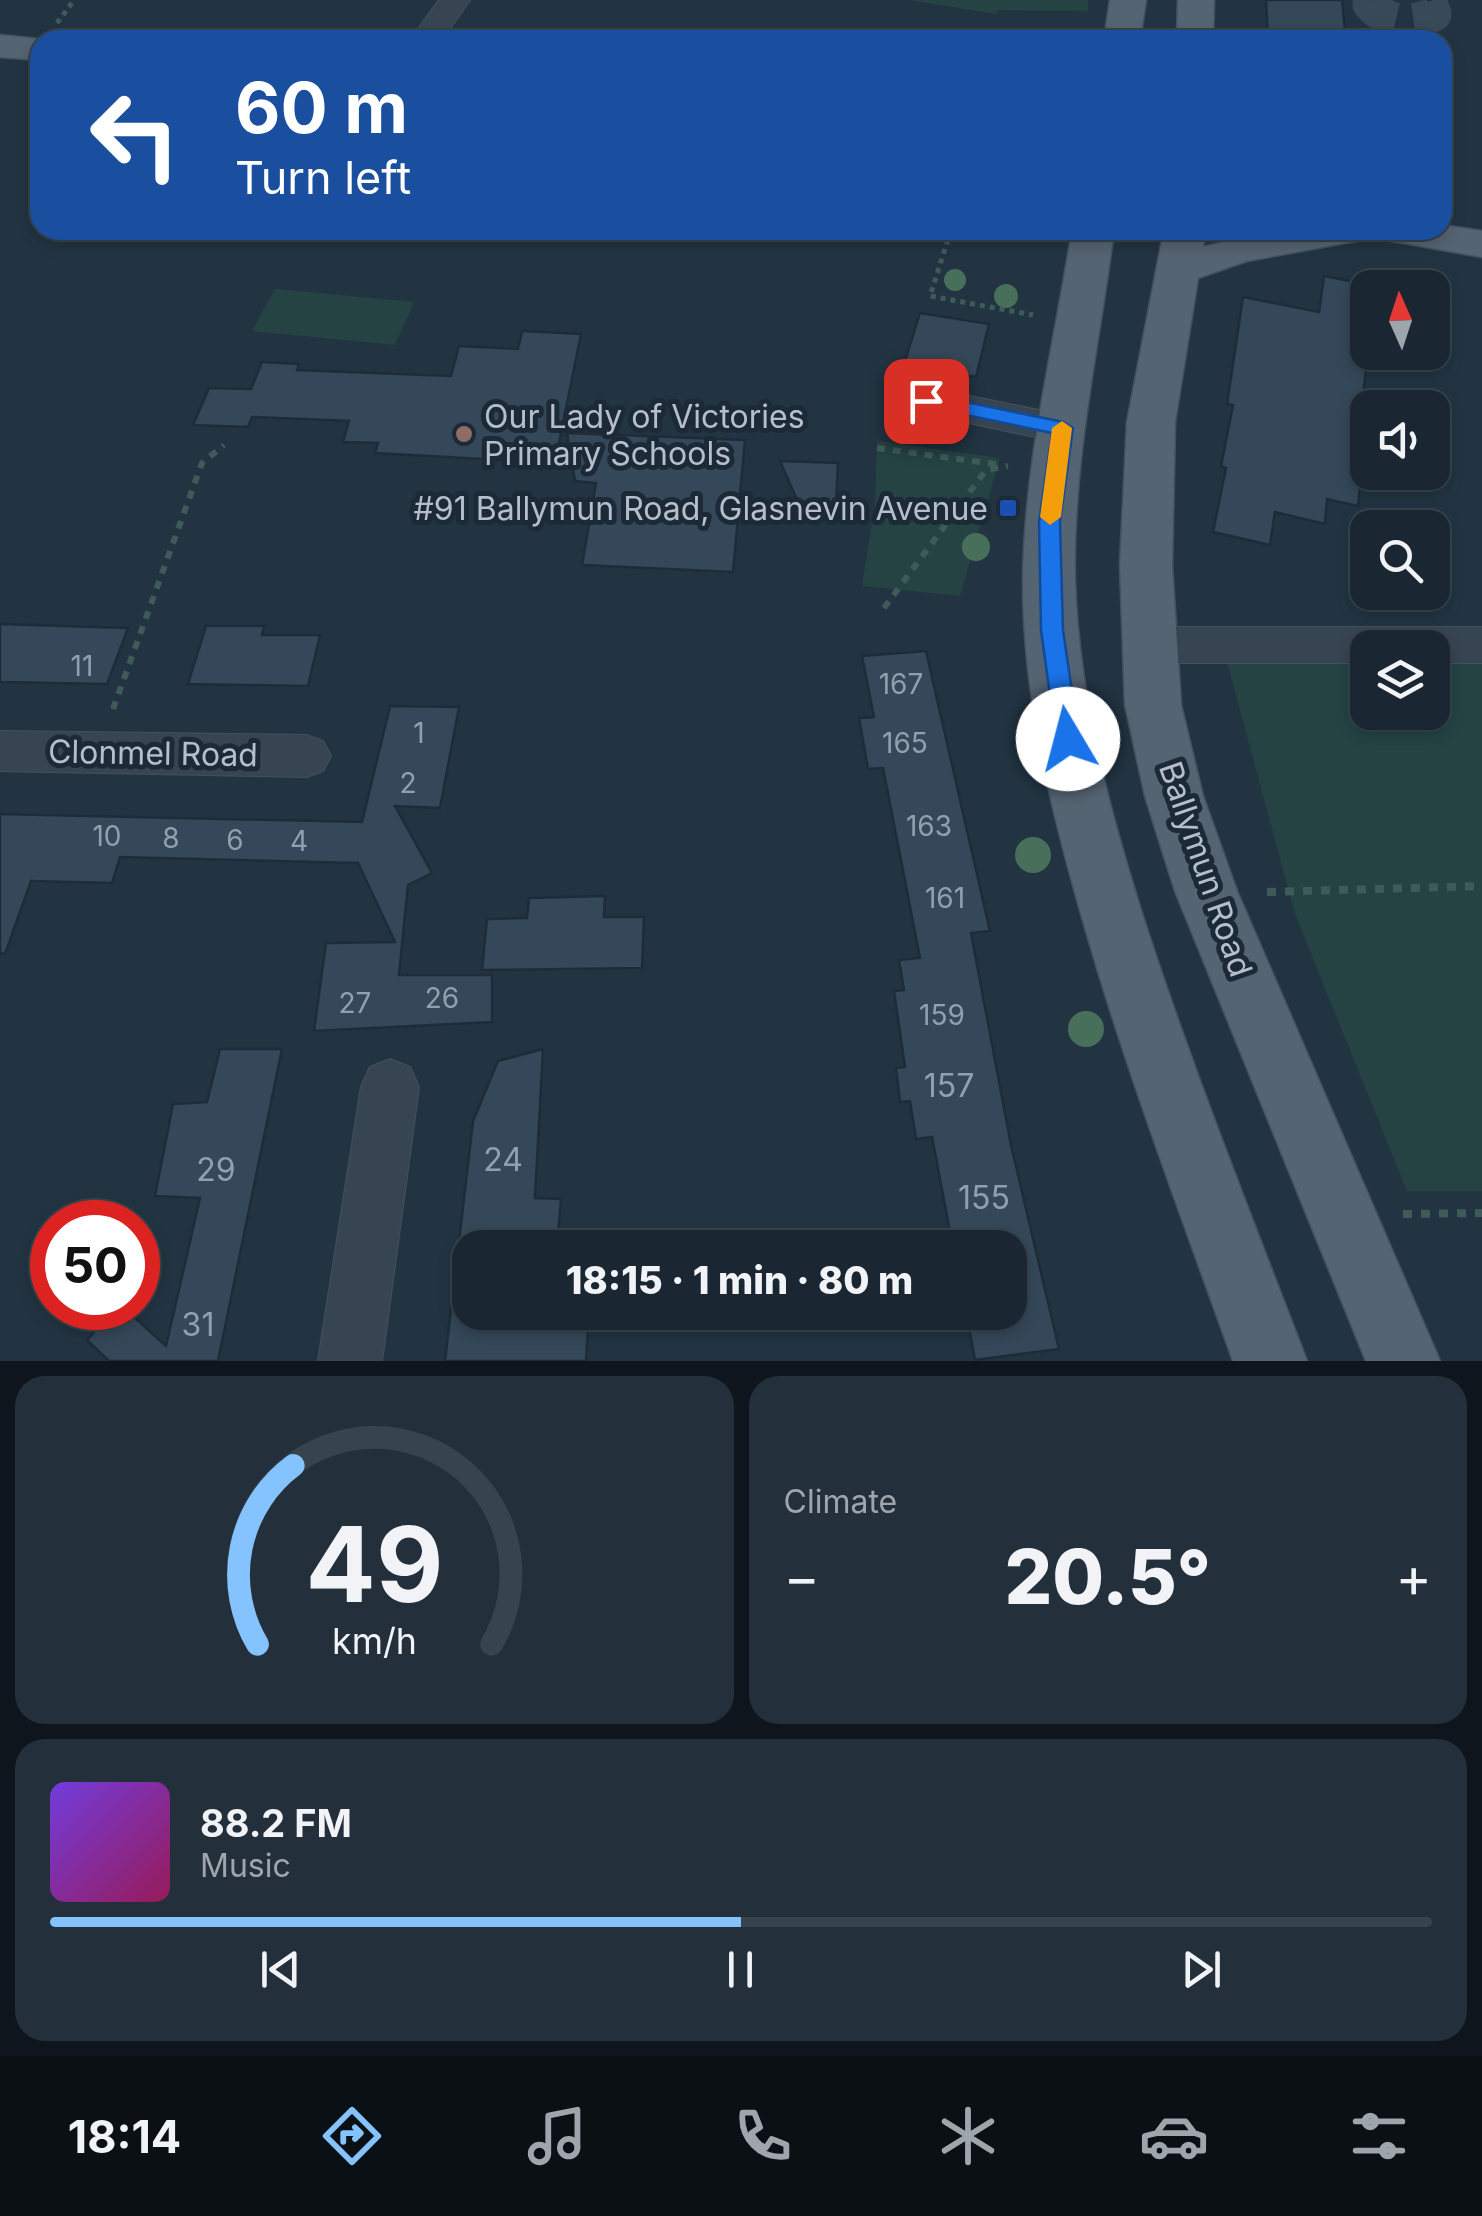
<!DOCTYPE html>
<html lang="en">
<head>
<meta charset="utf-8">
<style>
	:root { --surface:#1a2732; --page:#232f3a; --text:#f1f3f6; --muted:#9fa5ac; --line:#38444d; --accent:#85c3ff }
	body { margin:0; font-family:Inter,sans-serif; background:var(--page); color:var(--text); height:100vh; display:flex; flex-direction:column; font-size:38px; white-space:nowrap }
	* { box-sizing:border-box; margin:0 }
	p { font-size:32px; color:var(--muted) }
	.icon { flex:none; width:55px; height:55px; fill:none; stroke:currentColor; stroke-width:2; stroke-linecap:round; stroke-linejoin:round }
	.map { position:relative; height:1361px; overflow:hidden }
	.details { display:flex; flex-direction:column; gap:15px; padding:15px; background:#0e151c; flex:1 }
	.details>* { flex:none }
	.top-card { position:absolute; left:30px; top:30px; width:1422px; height:210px; border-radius:30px; box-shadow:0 5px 15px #0003,0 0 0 2px var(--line); background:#1a4fa0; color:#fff; overflow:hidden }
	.needle { width:65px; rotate:357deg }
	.tools { position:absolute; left:1350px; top:270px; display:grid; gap:20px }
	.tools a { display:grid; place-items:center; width:100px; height:100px; border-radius:20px; background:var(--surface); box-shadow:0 5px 15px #0003,0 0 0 2px var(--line); font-size:50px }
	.speed { position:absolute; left:30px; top:1200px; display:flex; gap:20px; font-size:50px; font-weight:700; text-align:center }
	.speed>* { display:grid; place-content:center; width:130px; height:130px; border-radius:50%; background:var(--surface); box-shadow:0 5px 15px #0003,0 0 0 2px var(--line); line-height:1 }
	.speed .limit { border:15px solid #d22; background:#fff; color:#111 }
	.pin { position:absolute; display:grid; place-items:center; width:85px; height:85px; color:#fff; margin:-42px; border-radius:20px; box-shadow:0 5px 15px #0006 }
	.me { position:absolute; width:110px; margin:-55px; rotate:352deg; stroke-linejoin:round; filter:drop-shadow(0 0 8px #0008) }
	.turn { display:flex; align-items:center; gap:35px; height:210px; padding:0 40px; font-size:45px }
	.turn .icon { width:130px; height:130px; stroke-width:2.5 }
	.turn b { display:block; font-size:70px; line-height:85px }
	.big { font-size:75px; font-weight:800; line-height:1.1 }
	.details .widget { flex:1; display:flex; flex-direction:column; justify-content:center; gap:15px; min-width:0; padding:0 35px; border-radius:30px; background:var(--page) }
	.details .dial { align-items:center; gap:0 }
	.dial svg { height:260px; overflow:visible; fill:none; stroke:var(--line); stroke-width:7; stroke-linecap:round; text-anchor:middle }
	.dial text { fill:var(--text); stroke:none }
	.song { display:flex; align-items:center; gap:30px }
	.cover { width:120px; height:120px; border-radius:15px; background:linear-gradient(135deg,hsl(260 70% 55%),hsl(330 70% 35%)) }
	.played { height:10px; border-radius:5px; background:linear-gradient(90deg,var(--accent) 50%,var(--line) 50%) }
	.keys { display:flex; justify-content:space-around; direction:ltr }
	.heat { display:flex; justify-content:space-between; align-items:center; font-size:55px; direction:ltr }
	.details .tiles { flex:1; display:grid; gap:15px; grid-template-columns:1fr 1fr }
	.widget:last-child { grid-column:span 2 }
	.trip { position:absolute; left:452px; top:1230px; width:575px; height:100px; border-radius:30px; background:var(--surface); box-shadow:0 5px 15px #0003,0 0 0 2px var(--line); font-weight:800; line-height:100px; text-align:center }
	.dock { display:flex; height:160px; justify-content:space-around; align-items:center; background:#0a1014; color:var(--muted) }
	.dock .icon { width:70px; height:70px }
	.dock .current { color:var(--accent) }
	.dock b { font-size:45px; color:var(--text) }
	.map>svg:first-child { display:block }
	.green { fill:#254343 }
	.building { fill:#344859; stroke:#1e2c39; stroke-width:2.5 }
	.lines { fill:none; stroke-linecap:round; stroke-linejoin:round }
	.minor-tunnel { stroke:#384957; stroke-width:35; stroke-dasharray:35 18; stroke-linecap:butt }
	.minor-casing { stroke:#43515e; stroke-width:2 }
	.major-casing { stroke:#43515e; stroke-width:3 }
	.path-far2 { stroke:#3e5b5a; stroke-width:5; stroke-dasharray:5 5; stroke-linecap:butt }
	.path-far1 { stroke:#3e5b5a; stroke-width:6; stroke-dasharray:8 8; stroke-linecap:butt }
	.path { stroke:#3e5b5a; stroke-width:8; stroke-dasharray:9 9; stroke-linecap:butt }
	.minor { fill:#374552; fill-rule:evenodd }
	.major { fill:#556472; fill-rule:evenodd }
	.tree { fill:#486f5a }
	.route { fill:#1a73e8; stroke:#114b97; stroke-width:2.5 }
	.slow { fill:#f59e0b }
	.education-dot { fill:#8d6e63; stroke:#1c2a37; stroke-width:4 }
	.transit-dot { fill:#1a4fb4; stroke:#1c2a37; stroke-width:4 }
	.labels { text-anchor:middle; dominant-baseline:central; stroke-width:10; stroke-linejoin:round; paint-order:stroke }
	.number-label { font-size:28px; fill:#91a0ae }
	.poi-label { font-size:32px; fill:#b3c0cc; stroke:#1c2a37; text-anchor:start }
	.street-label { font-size:32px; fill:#b3c0cc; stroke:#1c2a37 }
	.near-number-label { font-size:32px; fill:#91a0ae }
</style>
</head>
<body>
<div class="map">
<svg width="1482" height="1361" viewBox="0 0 1482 1361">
	<rect width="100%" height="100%" fill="#223442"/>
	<g class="green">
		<path d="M909,0H1088V11L998,10L996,14Z"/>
		<path d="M275,289L414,302L395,345L252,331Z"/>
		<path d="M877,441L1000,458L960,596L862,586L875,504Z"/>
		<path d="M1482,656V1191H1407L1295,914L1227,662L1367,659L1368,712H1432L1433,657Z"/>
	</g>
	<g class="building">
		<path d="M1266,0H1342L1346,40H1268Z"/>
		<path d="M1324,276L1376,286L1368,288V352L1359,430L1365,431L1358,506L1327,499L1325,524L1275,512L1270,545L1213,532L1226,468L1221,466L1233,405L1227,404L1243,297L1319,312Z"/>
		<path d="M920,313L989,324L976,377L904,364Z"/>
		<path d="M522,331L581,334L555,463L375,453L378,443L343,442L349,421L252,417L248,427L193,425L209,388L251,389L262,362L299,364L297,370L451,376L459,346L518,349Z"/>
		<path d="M567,433L745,440L733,572L582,565L596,483L575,481Z"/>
		<path d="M780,461L838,463L836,504L798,502Z"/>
		<path d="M0,624L128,628L107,684L0,682Z"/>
		<path d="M206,626H264L262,635H320L308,686L188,684Z"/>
		<path d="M926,651L990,931L971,933L1011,1145L1059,1349L975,1360L966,1312H1010V1248H953L932,1137L916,1139L910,1101L900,1102L896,1068L905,1067L894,991L904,990L899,960L920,958L883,768L868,769L859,718L874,717L862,656Z"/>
		<path d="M390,706L459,707L440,808L395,806L432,873L408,885L399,975H492V1022L314,1031L326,943L395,942L358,863L120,857L112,883L31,881L5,954L0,953V814L362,822Z"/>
		<path d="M605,896L604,917H644L642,968L482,970L487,919L527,918L529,898Z"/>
		<path d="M220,1049H282L218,1361H109L87,1340L116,1308H124L166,1346L200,1198L155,1196L173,1104L207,1102Z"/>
		<path d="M543,1049L535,1198L561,1199L557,1248H470V1312H589L586,1361H445L473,1121L498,1061Z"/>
	</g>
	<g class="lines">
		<path class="minor-tunnel" d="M1371,0L1370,4C1388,24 1411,26 1434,14L1429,0"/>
		<g class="minor-casing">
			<g id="minor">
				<path d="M439,0H470L442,40H410Z"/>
				<path d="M926,387L1063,415L1078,419L1084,429L1078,439L1063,443L912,411L906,401L912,391Z"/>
				<path d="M1148,627H1482V663H1432V648H1368V663H1148L1132,658L1125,645L1132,632Z"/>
				<path d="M0,731L306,735L323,741L331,756L323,771L306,777L0,771Z"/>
				<path d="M390,1059L410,1067L419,1087L382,1361H318L361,1087L370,1067Z"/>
			</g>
		</g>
		<g class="major-casing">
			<g id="major">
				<path d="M1110,0H1146L1140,40H1104Z"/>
				<path d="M1178,0H1214L1213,40H1177Z"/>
				<path d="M0,35L48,40H40V60L0,57Z"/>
				<path d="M1442,225L1482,231V257L1381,239L1375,230H1442Z"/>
				<path d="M1072,230H1114C1099,348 1072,463 1075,582C1079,700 1111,817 1147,929C1195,1075 1252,1218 1307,1361H1233C1182,1218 1128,1076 1086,931C1053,818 1023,700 1023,582C1024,462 1054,347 1072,230Z"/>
				<path d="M1164,230H1206L1203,247L1274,230H1373L1367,239L1247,261L1198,278L1175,422L1172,565L1181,705L1203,796L1237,891L1440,1361H1366L1175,891L1145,796L1125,705L1120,565L1127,422Z"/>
			</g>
		</g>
		<g class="path-far2">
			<path d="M57,23L74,0"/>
			<path d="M951,230L930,296L1033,315"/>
		</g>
		<g class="path-far1">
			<path d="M877,448L1002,465"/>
			<path d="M884,608L986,470L1008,466"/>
			<path d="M113,709L202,463L224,445"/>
		</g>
		<g class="path">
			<path d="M1267,892L1482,886"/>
			<path d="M1403,1214L1482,1213"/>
		</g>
		<use href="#minor" class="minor"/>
		<use href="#major" class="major"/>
	</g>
	<g class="tree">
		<circle cx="955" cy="280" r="11"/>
		<circle cx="1006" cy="296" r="12"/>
		<circle cx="976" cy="547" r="14"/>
		<circle cx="1033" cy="855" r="18"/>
		<circle cx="1086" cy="1029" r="18"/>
	</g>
	<path class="route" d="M926,394L1063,422L1073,428L1060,522L1063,630L1079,739L1076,746H1059L1056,739L1041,630L1039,522L1052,433L919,405L917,401Z"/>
	<path class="slow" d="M1062,421L1072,428L1061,517L1050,525L1040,517L1052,428Z"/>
	<circle class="education-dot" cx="464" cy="434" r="10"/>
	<rect class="transit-dot" x="998" y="498" width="20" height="20" rx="5"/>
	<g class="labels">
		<g class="number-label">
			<text x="82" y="666">11</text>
			<text x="901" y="684">167</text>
			<text x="419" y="733">1</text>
			<text x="905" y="743">165</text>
			<text x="408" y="783">2</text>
			<text x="929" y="826">163</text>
			<text x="107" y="836">10</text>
			<text x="171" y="838">8</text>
			<text x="235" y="840">6</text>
			<text x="299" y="841">4</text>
			<text x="945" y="898">161</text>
			<text x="442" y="998">26</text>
			<text x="355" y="1003">27</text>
			<text x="942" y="1015">159</text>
		</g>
		<g class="poi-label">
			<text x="484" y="416">Our Lady of Victories<tspan x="484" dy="37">Primary Schools</tspan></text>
			<text x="988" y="508" text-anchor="end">#91 Ballymun Road, Glasnevin Avenue</text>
		</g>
		<g class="street-label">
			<text transform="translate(153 753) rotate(1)">Clonmel Road</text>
			<text transform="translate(1206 869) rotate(71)">Ballymun Road</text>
		</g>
		<g class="near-number-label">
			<text x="949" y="1085">157</text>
			<text x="503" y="1159">24</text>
			<text x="216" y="1169">29</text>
			<text x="984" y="1197">155</text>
			<text x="198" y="1324">31</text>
		</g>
	</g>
</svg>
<div class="tools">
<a><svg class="needle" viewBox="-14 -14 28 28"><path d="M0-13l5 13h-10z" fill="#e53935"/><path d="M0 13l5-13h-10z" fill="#9fa5ac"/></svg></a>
<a><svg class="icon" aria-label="sound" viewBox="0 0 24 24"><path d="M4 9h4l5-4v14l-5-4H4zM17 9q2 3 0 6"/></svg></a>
<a><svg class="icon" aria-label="search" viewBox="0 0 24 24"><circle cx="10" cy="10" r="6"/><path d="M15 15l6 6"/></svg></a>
<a><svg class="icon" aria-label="layers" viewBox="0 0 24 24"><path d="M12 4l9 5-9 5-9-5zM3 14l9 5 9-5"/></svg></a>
</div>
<div class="speed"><div class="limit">50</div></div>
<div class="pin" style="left:926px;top:401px;background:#d93025"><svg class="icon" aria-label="arrive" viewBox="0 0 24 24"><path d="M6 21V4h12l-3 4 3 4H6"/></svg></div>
<svg class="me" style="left:1068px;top:739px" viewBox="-20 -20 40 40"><circle r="19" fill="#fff"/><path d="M0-13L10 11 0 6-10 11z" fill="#1a73e8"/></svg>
<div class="trip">18:15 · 1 min · 80 m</div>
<div class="top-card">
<div class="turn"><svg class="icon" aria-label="left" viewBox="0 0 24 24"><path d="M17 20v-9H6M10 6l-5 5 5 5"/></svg><div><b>60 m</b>Turn left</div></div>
</div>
</div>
<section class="details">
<div class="tiles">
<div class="widget dial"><svg viewBox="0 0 100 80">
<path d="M14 69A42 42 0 1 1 86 69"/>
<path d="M14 69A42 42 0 0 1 25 14" stroke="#85c3ff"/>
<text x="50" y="56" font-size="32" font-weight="700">49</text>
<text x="50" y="72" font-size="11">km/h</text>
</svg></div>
<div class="widget"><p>Climate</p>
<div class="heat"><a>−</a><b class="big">20.5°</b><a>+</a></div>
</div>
<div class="widget">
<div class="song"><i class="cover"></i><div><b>88.2 FM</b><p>Music</p></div></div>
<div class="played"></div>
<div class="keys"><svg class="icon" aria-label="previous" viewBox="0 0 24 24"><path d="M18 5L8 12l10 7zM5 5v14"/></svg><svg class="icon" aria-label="pause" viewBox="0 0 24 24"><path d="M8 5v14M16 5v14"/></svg><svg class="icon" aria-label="next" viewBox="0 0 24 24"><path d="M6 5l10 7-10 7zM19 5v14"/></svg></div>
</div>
</div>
</section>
<nav class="dock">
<b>18:14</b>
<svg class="icon current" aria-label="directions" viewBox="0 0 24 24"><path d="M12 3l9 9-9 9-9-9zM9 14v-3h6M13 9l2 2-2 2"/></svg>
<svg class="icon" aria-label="music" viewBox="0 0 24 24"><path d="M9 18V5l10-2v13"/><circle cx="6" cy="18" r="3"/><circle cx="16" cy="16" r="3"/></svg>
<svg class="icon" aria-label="phone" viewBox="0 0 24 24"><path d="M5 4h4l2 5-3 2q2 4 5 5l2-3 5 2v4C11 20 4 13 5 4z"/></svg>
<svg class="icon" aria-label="climate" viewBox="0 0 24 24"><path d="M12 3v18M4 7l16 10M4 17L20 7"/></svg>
<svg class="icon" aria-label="car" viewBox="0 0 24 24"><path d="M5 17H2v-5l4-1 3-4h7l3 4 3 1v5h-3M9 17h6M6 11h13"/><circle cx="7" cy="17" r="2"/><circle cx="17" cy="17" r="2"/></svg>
<svg class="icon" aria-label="filters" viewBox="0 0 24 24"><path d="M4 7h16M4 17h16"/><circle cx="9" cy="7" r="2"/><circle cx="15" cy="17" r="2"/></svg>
</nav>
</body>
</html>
